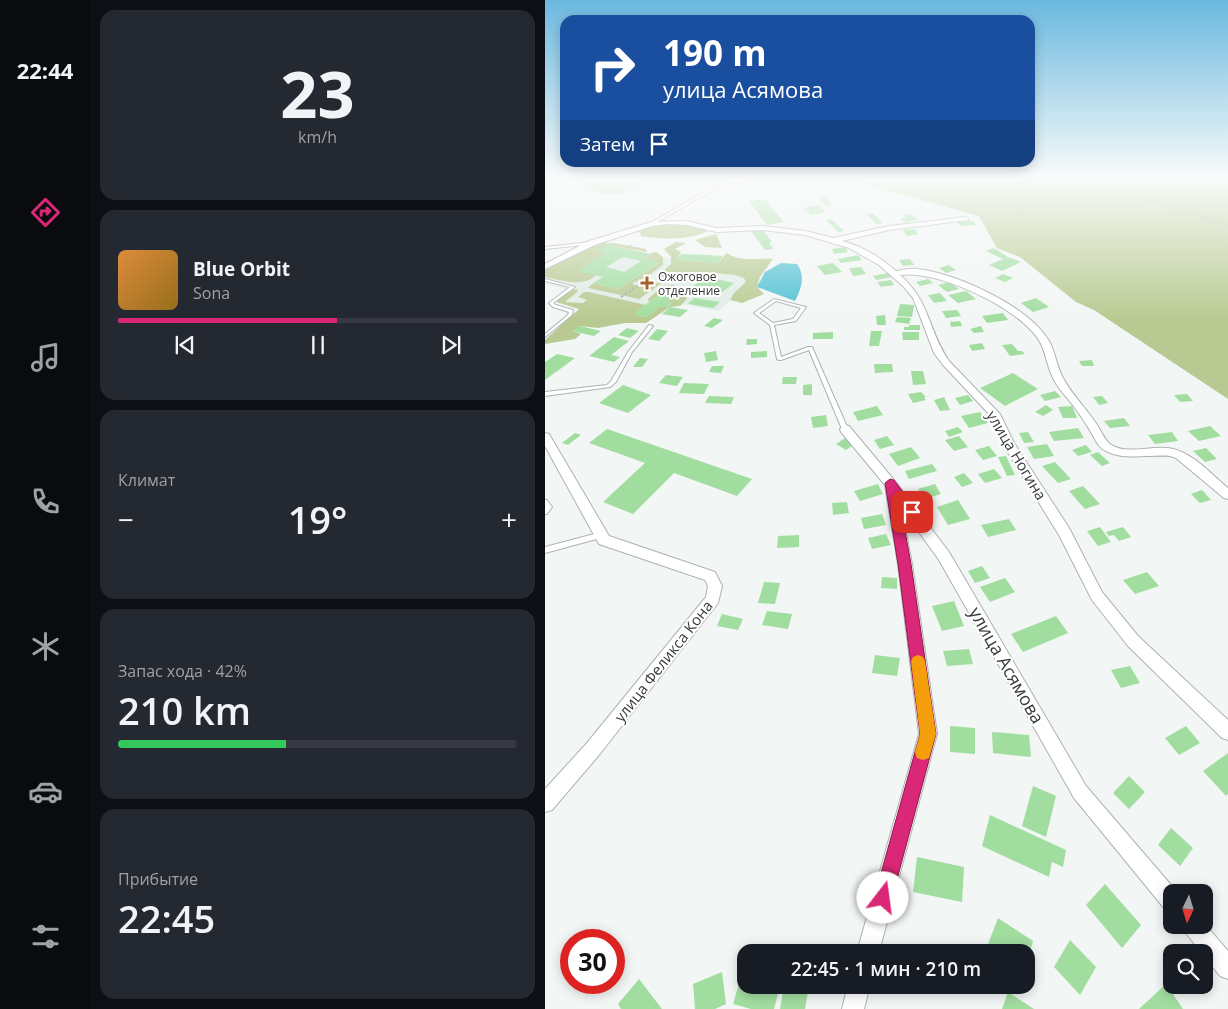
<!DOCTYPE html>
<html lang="ru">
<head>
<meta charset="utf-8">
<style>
	:root { --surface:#171b24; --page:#242831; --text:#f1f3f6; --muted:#9ea1a6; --line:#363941; --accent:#db2777 }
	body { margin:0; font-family:"Open Sans",sans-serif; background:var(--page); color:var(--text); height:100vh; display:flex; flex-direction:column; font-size:19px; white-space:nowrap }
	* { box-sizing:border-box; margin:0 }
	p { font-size:16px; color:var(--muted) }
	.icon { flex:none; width:28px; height:28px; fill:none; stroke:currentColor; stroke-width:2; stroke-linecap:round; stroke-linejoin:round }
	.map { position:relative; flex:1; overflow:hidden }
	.drawer { display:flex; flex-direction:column; gap:10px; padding:10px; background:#0d0f14; width:455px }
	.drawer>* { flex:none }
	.hud { position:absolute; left:15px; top:15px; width:475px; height:152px; border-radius:15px; box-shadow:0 2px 12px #0003; background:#1a4fa0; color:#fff; overflow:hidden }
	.needle { width:32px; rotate:184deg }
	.controls { position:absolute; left:618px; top:884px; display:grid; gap:10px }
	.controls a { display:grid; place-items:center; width:50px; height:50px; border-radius:10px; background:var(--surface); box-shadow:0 2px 12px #0003; font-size:25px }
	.speed { position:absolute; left:15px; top:929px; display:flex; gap:10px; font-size:25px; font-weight:700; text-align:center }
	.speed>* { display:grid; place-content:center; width:65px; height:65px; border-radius:50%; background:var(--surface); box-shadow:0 2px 12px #0003; line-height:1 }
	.speed .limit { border:8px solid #d22; background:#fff; color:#111 }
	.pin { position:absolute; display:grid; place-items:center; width:42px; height:42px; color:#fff; margin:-21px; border-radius:10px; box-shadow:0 2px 8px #0006 }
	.me { position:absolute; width:55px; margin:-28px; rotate:15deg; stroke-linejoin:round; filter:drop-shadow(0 0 4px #0008) }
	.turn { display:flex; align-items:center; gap:18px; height:105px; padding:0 20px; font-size:22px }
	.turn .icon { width:65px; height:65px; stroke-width:2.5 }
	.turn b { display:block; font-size:35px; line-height:42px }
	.then { display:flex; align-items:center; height:48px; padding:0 20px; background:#0003; gap:10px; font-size:19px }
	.big { font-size:38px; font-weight:600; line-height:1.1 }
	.drawer .card { flex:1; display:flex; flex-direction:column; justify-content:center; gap:8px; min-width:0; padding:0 18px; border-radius:15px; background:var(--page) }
	.drawer .dial { align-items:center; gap:0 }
	.dial b { font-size:65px; line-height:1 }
	.song { display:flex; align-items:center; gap:15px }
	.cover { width:60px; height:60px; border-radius:8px; background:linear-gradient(135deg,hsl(30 70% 55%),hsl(40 70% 35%)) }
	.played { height:5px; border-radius:2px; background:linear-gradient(90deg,var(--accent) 55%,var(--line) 55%) }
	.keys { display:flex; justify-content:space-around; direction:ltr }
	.heat { display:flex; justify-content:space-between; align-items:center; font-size:28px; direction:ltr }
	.charge { height:8px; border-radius:4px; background:linear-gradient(90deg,#34c759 42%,var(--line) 0) }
	.trip { position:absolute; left:192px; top:944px; width:298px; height:50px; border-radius:15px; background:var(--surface); box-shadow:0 2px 12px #0003; font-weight:600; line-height:50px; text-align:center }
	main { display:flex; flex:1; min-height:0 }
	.tab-bar { display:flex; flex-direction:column; width:90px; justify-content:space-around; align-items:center; background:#090b0e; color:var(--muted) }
	.tab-bar .icon { width:35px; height:35px }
	.tab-bar .on { color:var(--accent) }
	.tab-bar b { font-size:22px; color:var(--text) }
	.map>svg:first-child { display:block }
	.built { fill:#e1ede7 }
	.green { fill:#b8ca91 }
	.water { fill:#4fc0d3 }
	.building { fill:#a2dda0; fill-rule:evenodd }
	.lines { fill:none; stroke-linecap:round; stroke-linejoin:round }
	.lane-casing { stroke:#aeb2b0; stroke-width:2 }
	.street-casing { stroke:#aeb2b0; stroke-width:2 }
	.path-far1 { stroke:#a7aaa9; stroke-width:1; stroke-dasharray:2 1; stroke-linecap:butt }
	.path { stroke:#a7aaa9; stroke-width:2; stroke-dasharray:2.5 2; stroke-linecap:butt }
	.lane { fill:#fff; fill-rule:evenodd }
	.street { fill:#fff; fill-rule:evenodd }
	.route { fill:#db2777; stroke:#8e194d }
	.slow { fill:#f59e0b }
	.poi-dot { fill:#a4622f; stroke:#fff; stroke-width:2 }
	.labels { text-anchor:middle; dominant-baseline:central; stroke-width:4; stroke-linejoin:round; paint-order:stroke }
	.far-poi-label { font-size:12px; fill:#383a39; stroke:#fff; text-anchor:start }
	.street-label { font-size:15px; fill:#383a39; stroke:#fff }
	.near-street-label { font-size:18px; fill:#383a39; stroke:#fff }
</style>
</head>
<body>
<main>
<nav class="tab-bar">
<b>22:44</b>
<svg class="icon on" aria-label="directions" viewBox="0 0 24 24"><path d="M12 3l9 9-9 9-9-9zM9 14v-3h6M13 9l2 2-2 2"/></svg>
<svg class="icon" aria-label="music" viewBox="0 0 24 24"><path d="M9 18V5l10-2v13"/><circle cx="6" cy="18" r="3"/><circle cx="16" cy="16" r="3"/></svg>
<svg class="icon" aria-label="phone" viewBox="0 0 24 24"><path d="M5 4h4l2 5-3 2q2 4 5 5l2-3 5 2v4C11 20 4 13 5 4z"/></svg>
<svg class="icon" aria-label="climate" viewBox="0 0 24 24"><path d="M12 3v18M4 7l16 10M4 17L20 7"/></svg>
<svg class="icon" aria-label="car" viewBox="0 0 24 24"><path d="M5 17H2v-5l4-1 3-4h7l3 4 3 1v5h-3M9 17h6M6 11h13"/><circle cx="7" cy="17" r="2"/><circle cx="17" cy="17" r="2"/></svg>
<svg class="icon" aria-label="filters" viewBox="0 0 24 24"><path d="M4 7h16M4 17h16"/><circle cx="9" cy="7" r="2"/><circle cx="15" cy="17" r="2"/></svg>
</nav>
<section class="drawer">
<div class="card dial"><b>23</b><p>km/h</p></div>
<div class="card">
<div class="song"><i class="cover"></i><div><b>Blue Orbit</b><p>Sona</p></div></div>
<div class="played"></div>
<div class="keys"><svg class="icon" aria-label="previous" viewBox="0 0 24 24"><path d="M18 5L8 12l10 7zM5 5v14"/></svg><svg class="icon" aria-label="pause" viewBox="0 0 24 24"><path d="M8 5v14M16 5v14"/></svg><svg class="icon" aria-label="next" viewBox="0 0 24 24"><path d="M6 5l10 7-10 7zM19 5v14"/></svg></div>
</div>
<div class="card"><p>Климат</p>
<div class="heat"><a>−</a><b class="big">19°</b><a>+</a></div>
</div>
<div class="card"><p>Запас хода · 42%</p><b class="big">210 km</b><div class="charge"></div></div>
<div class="card"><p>Прибытие</p><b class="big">22:45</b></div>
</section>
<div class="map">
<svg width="683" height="1009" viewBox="0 0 683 1009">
	<rect width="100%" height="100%" fill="#f2f6f4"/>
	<path class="built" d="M55,243L130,259L128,260L203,278L206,281L173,311L138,304L124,307L99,323L14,300L27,291L0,284V279Z"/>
	<g class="green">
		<path d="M47,178H103C80,198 59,201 34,182Z"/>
		<path d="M281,178H683V399L549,310L531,302L475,257L452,248L434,216L304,180Z"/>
		<path d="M121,223L137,224L163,231C142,241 118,239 96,236V234L92,231Z"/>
		<path d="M171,234L177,248L160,247L150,240Z"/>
		<path d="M131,242L141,243L130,249L136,252L131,260L173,263L182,253C193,262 214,258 228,259L215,277L212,287L219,294L197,303L185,300L189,293L201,282L199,278L190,275L160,272H147L137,277L128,279L116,277L115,274L126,264V257L119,249Z"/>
		<path d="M54,243H69L101,249L102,252L63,245L53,251L62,253C59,260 56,269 51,275C38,288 15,280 0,277V270Z"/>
		<path d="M109,252L113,253L118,258V265L99,279L87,283L93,287L106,283H117L94,299L43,288L48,283L73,289L114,263L99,259L106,255L104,254Z"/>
		<path d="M128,285L137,288L142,299L135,306L125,307L101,323H80L53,328L35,326L28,331L36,334L30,339L0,344V340L34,309L14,303L11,301L27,290L33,289L32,292L20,302L38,303L42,300L33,297L39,292H44L101,305L89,314L102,317L114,307H123L127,303L122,302L136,291L123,288L104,302L103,299L118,286Z"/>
	</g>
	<path class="water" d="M236,263L252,264C261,276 256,289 250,301L212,287L220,272Z"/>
	<g class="building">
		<path d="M281,196L287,205H280L274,197Z"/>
		<path d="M220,199L239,222L222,225L204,201Z"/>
		<path d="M273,205L281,212L266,215L258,208Z"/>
		<path d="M327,213L338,223L331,224L321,214Z"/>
		<path d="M366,214L373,220L359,222L355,219L361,217L359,215Z"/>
		<path d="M286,219L299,231L293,232L281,220Z"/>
		<path d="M428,221L431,225L415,226L412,222Z"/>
		<path d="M217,229L227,242L224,243L229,249L220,250L206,231Z"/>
		<path d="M370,229L373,234L362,236L358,230Z"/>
		<path d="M63,245L106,254L99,259L115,262L73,289L48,283L58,277L32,271L62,253L52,251ZM78,257L96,261L79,272L61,267Z"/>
		<path d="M300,247L303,252L289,254L287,249Z"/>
		<path d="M449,248L463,257L476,262L457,271L444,265L458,259L441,251Z"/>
		<path d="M136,254L163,255L178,256L173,263L130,260Z"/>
		<path d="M313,255L317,260L296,263L293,259Z"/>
		<path d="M365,259L369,265L358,266L354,260Z"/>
		<path d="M288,263L297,272L280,275L272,266Z"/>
		<path d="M404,265L411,270L401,273L394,268Z"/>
		<path d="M316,267L321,274L308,276L304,268Z"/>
		<path d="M343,273L347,277L331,280L328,276Z"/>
		<path d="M458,274L468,278L460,282L450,278Z"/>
		<path d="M161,277L189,283L176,293L148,286Z"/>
		<path d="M383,279L388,283L375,286L371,282Z"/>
		<path d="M346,280L349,285L336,287L332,282Z"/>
		<path d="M404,282L414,289L402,292L393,285Z"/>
		<path d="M123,288L136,290L122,302L127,303L122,307H114L102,317L88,314Z"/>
		<path d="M421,291L431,299L413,303L403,295Z"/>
		<path d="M395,293L402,301L389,303L383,295Z"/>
		<path d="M149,298L175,302L168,308L143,304Z"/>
		<path d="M491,298L504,307L488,312L476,303Z"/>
		<path d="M355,304L369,305L367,317L352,316Z"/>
		<path d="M125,307L143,310L135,317L117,314Z"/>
		<path d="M412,310L416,316L401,318L397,311Z"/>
		<path d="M458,313L463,320L442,323L437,316Z"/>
		<path d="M340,315L341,325H332L331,316Z"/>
		<path d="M352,317L366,318L364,324L350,322Z"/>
		<path d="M169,318L178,320L167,328L159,326Z"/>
		<path d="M415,321L417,326L406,327L405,322Z"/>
		<path d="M364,325H375V330H359V327H364Z"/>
		<path d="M35,326L56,331L49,336L27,331Z"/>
		<path d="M436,326L439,332L429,333L425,329Z"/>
		<path d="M82,328L94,331L85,338L73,335Z"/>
		<path d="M112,329L123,331L114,341L103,339Z"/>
		<path d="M326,331H337L334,346H324Z"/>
		<path d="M288,332V339H268V333Z"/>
		<path d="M357,332H374V340H358Z"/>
		<path d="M69,337L84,341L66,355L75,357L69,362L44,356Z"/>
		<path d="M202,339H212V344L201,345Z"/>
		<path d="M437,343L440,349L427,351L424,345Z"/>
		<path d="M467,344L473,351H477L480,354L465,356L457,345Z"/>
		<path d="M171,351L173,360L161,362L159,353Z"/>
		<path d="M222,351V357L206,358V352Z"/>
		<path d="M12,354L30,358L0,380V362Z"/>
		<path d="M95,358L103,359L97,367H88Z"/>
		<path d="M547,360L549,366H537L534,361Z"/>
		<path d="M329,364H347L348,372L330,373Z"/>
		<path d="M167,366H179L176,373L164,372Z"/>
		<path d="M366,371H378L381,384L368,385Z"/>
		<path d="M468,373L493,389L460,406L435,388Z"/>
		<path d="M121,375L138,377L132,386L114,383Z"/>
		<path d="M238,377H252L251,384H237Z"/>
		<path d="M139,383L164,384L159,394L134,393Z"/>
		<path d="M267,384V395H258V385Z"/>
		<path d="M78,385L106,395L83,413L54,403Z"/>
		<path d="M510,391L516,397L500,401L495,395Z"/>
		<path d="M376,392L381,397L379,398L381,400L368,403L363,394Z"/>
		<path d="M642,394L648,401L635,402L629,395Z"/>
		<path d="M423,395L428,401L415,405L410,398Z"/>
		<path d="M164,396L189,397L186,404L160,403Z"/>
		<path d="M557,396L563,403L554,405L548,397Z"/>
		<path d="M399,397L405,410L395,411L389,400Z"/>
		<path d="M501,405L508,410L498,416L490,412Z"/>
		<path d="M332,406L338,415L313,421L308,412Z"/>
		<path d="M527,406L532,418H518L513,407Z"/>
		<path d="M435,412L443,423L424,428L416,416Z"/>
		<path d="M281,415L283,426L268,428L266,417Z"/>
		<path d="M579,418L585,426L565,428L559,421Z"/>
		<path d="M665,426L676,436L654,441L643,431Z"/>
		<path d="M413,427L418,432L404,437L400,431Z"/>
		<path d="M533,428L539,438L509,441L504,432Z"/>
		<path d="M62,429L207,479L192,496L129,473L88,514L58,502L100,463L44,443Z"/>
		<path d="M483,432L489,442L479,443L474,433Z"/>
		<path d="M627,432L633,441L610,444L603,435Z"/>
		<path d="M30,433L36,435L23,445L17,443Z"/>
		<path d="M342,436L349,445L335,449L329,440Z"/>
		<path d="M414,436L423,447L409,451L400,440Z"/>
		<path d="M300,438L310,444L301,450L291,444Z"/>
		<path d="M502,444L509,456L489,459L482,447Z"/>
		<path d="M541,445L547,452L533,456L527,450Z"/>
		<path d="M444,446L452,456L438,460L430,450Z"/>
		<path d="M366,447L375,458L353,466L344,454Z"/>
		<path d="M661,448L672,459L660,462L648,451Z"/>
		<path d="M553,452L565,463L557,466L545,455Z"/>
		<path d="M461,456L470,475L462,476L453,457Z"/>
		<path d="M510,462L526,479L513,483L497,466Z"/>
		<path d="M387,464L392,471L364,479L360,471Z"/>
		<path d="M449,469L457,478L440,483L433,474Z"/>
		<path d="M419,473L428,483L417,487L409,477Z"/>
		<path d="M333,484L338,494L315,501L309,491Z"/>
		<path d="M390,484L396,494L380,499L373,489Z"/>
		<path d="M538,486L555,504L540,509L524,491Z"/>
		<path d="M657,490L666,500L655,503L646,494Z"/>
		<path d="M413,500L425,519L403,525L392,507Z"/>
		<path d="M302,502L304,513L288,515L287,503Z"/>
		<path d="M337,514L341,525L319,529L316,518Z"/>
		<path d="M464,519L471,530L443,537L436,525Z"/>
		<path d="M555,527L566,542L553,546L542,531Z"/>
		<path d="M578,527L586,537L574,541L569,535L564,536L561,532Z"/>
		<path d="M341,534L346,545L327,549L323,538Z"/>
		<path d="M254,535V547L232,548L233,536Z"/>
		<path d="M437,566L445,578L430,583L423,571Z"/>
		<path d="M602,572L614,586L590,594L578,580Z"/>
		<path d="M337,577L352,578V589L336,588Z"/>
		<path d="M460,578L470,592L445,602L435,587Z"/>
		<path d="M219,582L235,583L230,604L213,603Z"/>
		<path d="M409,601L419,626L397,631L387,606Z"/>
		<path d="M222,611L247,614L243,629L217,625Z"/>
		<path d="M177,614L198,619L193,630L172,626Z"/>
		<path d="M511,616L523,633L478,652L466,634Z"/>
		<path d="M424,649L428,664L402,666L398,651Z"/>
		<path d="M330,655L355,658L352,676L327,673Z"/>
		<path d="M585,666L595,683L576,688L566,670Z"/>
		<path d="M405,726L430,728V754L405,752Z"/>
		<path d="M641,726L655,743L634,755L620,738Z"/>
		<path d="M447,732L484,735L486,757L448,753Z"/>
		<path d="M683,753V794L681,796L658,771Z"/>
		<path d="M584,776L600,792L584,809L568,793Z"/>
		<path d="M488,786L511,796L501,837L477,826Z"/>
		<path d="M445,815L521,850L518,867L507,862L504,877L437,846Z"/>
		<path d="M626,828L648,848L635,866L613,845Z"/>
		<path d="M372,857L419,867L417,902L368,892Z"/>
		<path d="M560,884L596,925L577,948L541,905Z"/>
		<path d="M453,918L488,941L482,961L481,952H440Z"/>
		<path d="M525,940L551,967L535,995L509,967Z"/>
		<path d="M246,948L267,951V952H245Z"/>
		<path d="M177,972L181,1004L170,1009H150L148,984Z"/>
		<path d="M196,977L201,978V985H227L235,987L229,1009H206L188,1004Z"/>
		<path d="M94,979L117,1009H76L73,1004Z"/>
		<path d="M621,984L638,1009H594Z"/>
		<path d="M239,985H264L260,1009H235Z"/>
		<path d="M463,992L489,1009H457Z"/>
	</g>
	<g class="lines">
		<g class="lane-casing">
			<g id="lane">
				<path d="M191,178H194L190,180L196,181L200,178H202L198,183L187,182L161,194L107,225L104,224L159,192Z"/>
				<path d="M46,242H47V244L0,249V247Z"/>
				<path d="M0,279L30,287L8,303L11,305L28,310L27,315L0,337V334L23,315L24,312L8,307L4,303L25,287L0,281Z"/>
				<path d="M229,299L261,307L251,321L229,325L236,357L263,347H267L303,429L302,430H298L297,429L264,350L236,360H234L232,359L225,325L209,313ZM231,301L256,308L248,319L228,323L214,313Z"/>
				<path d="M104,325L108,326L87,352L71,382L65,387L0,396V392L62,385L66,381L83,352Z"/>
				<path d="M0,500H2L7,507L2,514H0Z"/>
				<path d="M57,532L59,533L60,535L59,537L0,553V547Z"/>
			</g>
		</g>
		<g class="street-casing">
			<g id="street">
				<path d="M421,217L424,219L423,220L344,230L297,241C317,246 335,257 351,271C358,270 366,268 373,269C413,274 483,306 504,341C510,351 511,364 517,376C525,393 544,411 554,428C557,433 560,440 565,444C581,456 609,444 628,449C649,454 667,475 683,488V499L679,498L631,458L625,456C605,454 580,461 561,451C554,448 551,441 547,434C542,425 536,416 530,408C523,398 513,389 508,378C502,366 501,353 495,342C477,309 392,269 355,275C386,302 383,331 404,361L455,414L469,443L524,528L557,592L593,636L683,720V740L677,738L583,646L547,600L514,535L457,443L445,415L398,365L389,353L368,298L359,287L334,265L304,248L260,235L216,230L172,232L141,225L124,224L107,226L50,245L0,269V264L44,241L106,222L141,221L172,228L216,226L261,231L288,238L344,226Z"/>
				<path d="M300,425L304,426L349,480L404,552L541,786L632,892H626V911L619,908L529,798L394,560L356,507L367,564L392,734L334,952H312L374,734L353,564L340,485L296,432L295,429Z"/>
				<path d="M0,433L4,434L64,536L170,572L177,586L173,603L54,755L7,810L0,812V789L42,743L161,597L163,586L160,580L54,544L0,446Z"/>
				<path d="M659,923L683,951V979L675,976L659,956V952H656L640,932L637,925H659Z"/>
				<path d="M303,985H325L319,1009H297Z"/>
			</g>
		</g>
		<g class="path-far1">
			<path d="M489,178L590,196L683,225"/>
			<path d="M81,249L88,244"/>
		</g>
		<path class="path" d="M76,297L104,278"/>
		<use href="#lane" class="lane"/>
		<use href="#street" class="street"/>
	</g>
	<linearGradient id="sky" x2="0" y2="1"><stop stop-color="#6bb9e0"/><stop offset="0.56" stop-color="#f9fbfa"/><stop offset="1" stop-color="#f9fbfa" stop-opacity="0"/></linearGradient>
	<rect width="683" height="319" fill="url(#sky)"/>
	<path class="route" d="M345,479L349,480L373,512L367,516L363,515L355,504L366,564L391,734L347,898L345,904L338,907L332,904L329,898L375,734L353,564L340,483Z"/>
	<path class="slow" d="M373,655L378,657L380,661L391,734L384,758L378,760L372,758L370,752L375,734L366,661L368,657Z"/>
	<path class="poi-dot" d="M99.5 275.5h5v5h5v5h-5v5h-5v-5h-5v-5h5z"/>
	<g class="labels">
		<g class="far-poi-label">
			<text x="113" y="276">Ожоговое<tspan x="113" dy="14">отделение</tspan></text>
		</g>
		<g class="street-label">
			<text transform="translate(472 455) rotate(59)">улица Ногина</text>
			<text transform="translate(118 661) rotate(-52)">улица Феликса Кона</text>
		</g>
		<g class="near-street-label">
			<text transform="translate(462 665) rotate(60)">улица Асямова</text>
		</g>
	</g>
</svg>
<div class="controls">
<a><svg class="needle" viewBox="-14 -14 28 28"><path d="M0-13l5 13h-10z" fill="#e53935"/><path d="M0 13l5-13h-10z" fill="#9ea1a6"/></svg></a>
<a><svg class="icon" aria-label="search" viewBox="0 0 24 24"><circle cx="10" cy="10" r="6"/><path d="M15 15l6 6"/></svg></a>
</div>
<div class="speed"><div class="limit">30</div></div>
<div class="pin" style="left:367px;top:512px;background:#d93025"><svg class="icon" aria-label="arrive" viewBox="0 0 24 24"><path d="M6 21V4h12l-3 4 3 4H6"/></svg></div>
<svg class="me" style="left:338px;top:898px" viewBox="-20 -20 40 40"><circle r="19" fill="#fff"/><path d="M0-13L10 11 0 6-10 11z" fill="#db2777"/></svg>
<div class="trip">22:45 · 1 мин · 210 m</div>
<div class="hud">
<div class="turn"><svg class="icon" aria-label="right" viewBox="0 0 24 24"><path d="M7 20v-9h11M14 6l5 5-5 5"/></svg><div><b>190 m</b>улица Асямова</div></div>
<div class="then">Затем<svg class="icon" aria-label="arrive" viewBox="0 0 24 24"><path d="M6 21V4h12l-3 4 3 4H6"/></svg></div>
</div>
</div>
</main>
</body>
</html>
